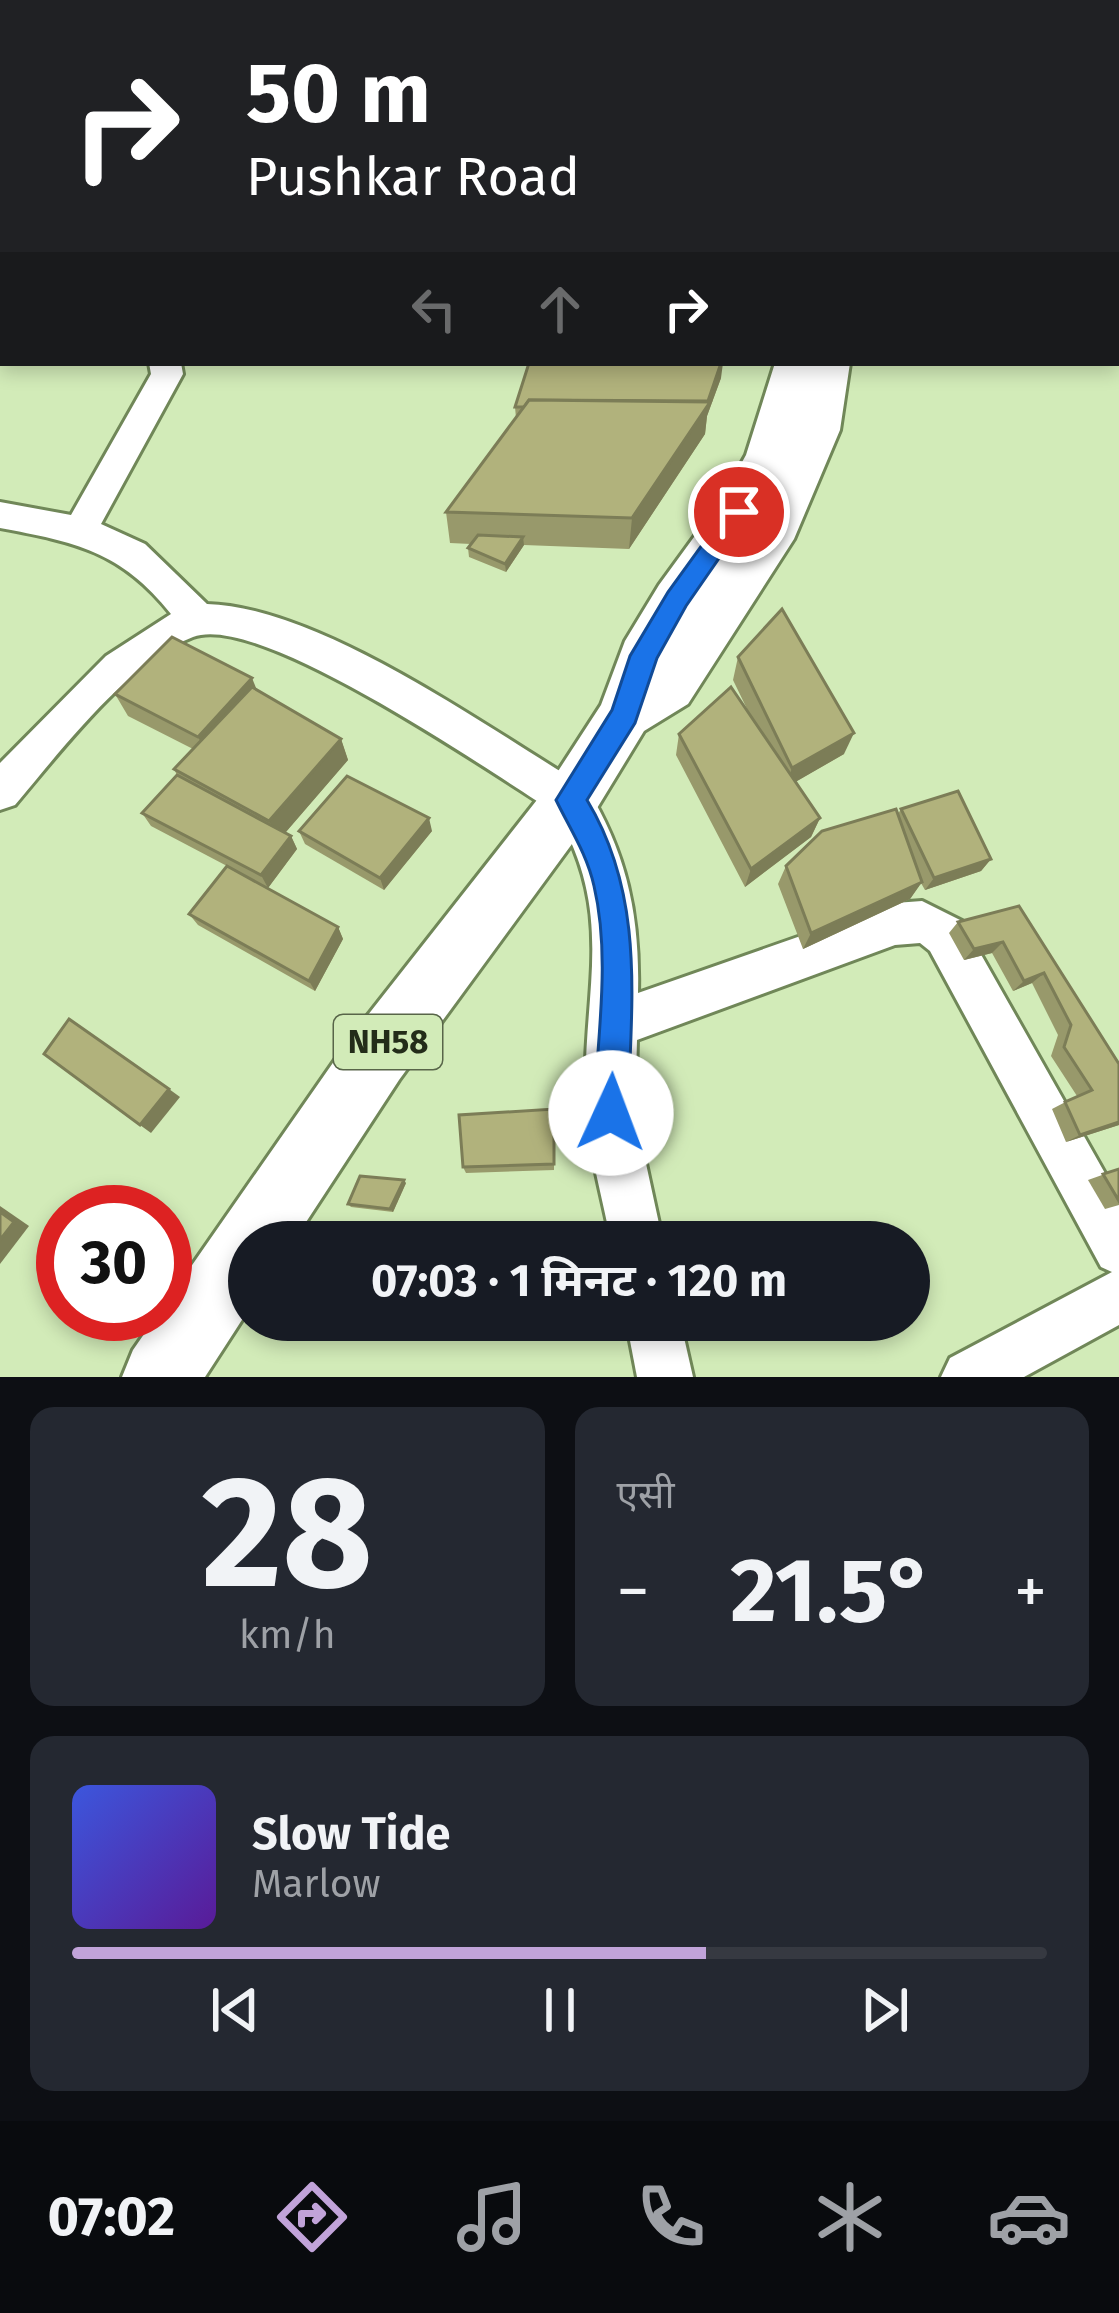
<!DOCTYPE html>
<html lang="hi">
<head>
<meta charset="utf-8">
<style>
	:root { --surface:#171b24; --page:#242831; --text:#f1f3f6; --muted:#9ea1a6; --line:#363941; --accent:#c1a3d9 }
	body { margin:0; font-family:"Fira Sans","Noto Sans Devanagari",sans-serif; background:var(--page); color:var(--text); height:100vh; display:flex; flex-direction:column; font-size:45px; white-space:nowrap }
	* { box-sizing:border-box; margin:0 }
	p { font-size:39px; color:var(--muted) }
	.icon { flex:none; width:66px; height:66px; fill:none; stroke:currentColor; stroke-width:2; stroke-linecap:round; stroke-linejoin:round }
	.map { position:relative; height:1377px; overflow:hidden }
	.drawer { display:flex; flex-direction:column; gap:30px; padding:30px; background:#0d0f14; flex:1 }
	.drawer>* { flex:none }
	.hud { position:absolute; left:0px; top:0px; width:1119px; height:366px; box-shadow:0 6px 18px #0003; background:#202124; color:#fff; overflow:hidden }
	.speed { position:absolute; left:36px; top:1185px; display:flex; gap:24px; font-size:60px; font-weight:700; text-align:center }
	.speed>* { display:grid; place-content:center; width:156px; height:156px; border-radius:50%; background:var(--surface); box-shadow:0 6px 18px #0003; line-height:1 }
	.speed .limit { border:18px solid #d22; background:#fff; color:#111 }
	.pin { position:absolute; display:grid; place-items:center; width:102px; height:102px; color:#fff; margin:-51px; border:6px solid #fff; border-radius:50%; box-shadow:0 3px 12px #0007 }
	.me { position:absolute; width:132px; margin:-66px; rotate:2deg; stroke-linejoin:round; filter:drop-shadow(0 0 9px #0008) }
	.turn { display:flex; align-items:center; gap:42px; height:252px; padding:0 48px; font-size:54px }
	.turn .icon { width:156px; height:156px; stroke-width:2.5 }
	.turn b { display:block; font-size:84px; line-height:102px }
	.lanes { display:flex; align-items:center; height:114px; padding:0 48px; background:#0003; justify-content:center; gap:60px; direction:ltr }
	.lanes .off { opacity:.35 }
	.big { font-size:90px; font-weight:700; line-height:1.1 }
	.drawer .widget { flex:1; display:flex; flex-direction:column; justify-content:center; gap:18px; min-width:0; padding:0 42px; border-radius:24px; background:var(--page) }
	.drawer .dial { align-items:center; gap:0 }
	.dial b { font-size:156px; line-height:1 }
	.song { display:flex; align-items:center; gap:36px }
	.cover { width:144px; height:144px; border-radius:18px; background:linear-gradient(135deg,hsl(230 70% 55%),hsl(270 70% 35%)) }
	.played { height:12px; border-radius:6px; background:linear-gradient(90deg,var(--accent) 65%,var(--line) 65%) }
	.keys { display:flex; justify-content:space-around; direction:ltr }
	.heat { display:flex; justify-content:space-between; align-items:center; font-size:66px; direction:ltr }
	.drawer .tiles { flex:1; display:grid; gap:30px; grid-template-columns:1fr 1fr }
	.widget:last-child { grid-column:span 2 }
	.trip { position:absolute; left:228px; top:1221px; width:702px; height:120px; border-radius:60px; background:var(--surface); box-shadow:0 6px 18px #0003; font-weight:700; line-height:120px; text-align:center }
	.tabs { display:flex; height:192px; justify-content:space-around; align-items:center; background:#090b0e; color:var(--muted) }
	.tabs .icon { width:84px; height:84px }
	.tabs .active { color:var(--accent) }
	.tabs b { font-size:54px; color:var(--text) }
	.map>svg:first-child { display:block }
	.lines { fill:none; stroke-linecap:round; stroke-linejoin:round }
	.minor-casing { stroke:#708758; stroke-width:6 }
	.highway-casing { stroke:#708758; stroke-width:6 }
	.minor { fill:#fff; fill-rule:evenodd }
	.highway { fill:#fff; fill-rule:evenodd }
	.wall { fill:#98996b }
	.shaded-wall { fill:#7c7d57 }
	.building { fill:#b1b27c; stroke:#7c7d57; stroke-width:3 }
	.route { fill:#1a73e8; stroke:#114b97; stroke-width:3 }
	.labels { text-anchor:middle; dominant-baseline:central; stroke-width:10; stroke-linejoin:round; paint-order:stroke }
	.shield { fill:#d2ebb8; stroke:#586549; stroke-width:3 }
	.shield-label { font-size:33px; font-weight:bold; fill:#232c19 }
</style>
</head>
<body>
<div class="map">
<svg width="1119" height="1377" viewBox="0 0 1119 1377">
	<rect width="100%" height="100%" fill="#d2ebb8"/>
	<g class="lines">
		<g class="minor-casing">
			<g id="minor">
				<path d="M279,0H305L308,3H281Z"/>
				<path d="M404,0H431L434,3H406Z"/>
				<rect x="0" y="193" width="3" height="16"/>
				<path d="M3,240V261L0,262V241Z"/>
				<rect x="0" y="328" width="3" height="20"/>
				<path d="M149,363H181L183,374L101,524L145,544L207,604C321,607 487,728 586,787C627,853 640,916 638,993L895,903L922,901L962,921L1119,1198V1325L1024,1377H941L950,1358L1112,1272L1101,1267L930,951L920,943L895,945L637,1040L635,1113L663,1242H611C603,1200 590,1156 587,1114C578,1002 620,921 556,813C493,774 259,611 193,637C128,662 59,753 15,805L0,810V763L106,656L171,614C121,551 75,542 0,528V502L71,515L151,374Z"/>
				<path d="M626,1320H680L693,1377H637Z"/>
			</g>
		</g>
		<g class="highway-casing">
			<g id="highway">
				<path d="M798,0H830L831,3H799Z"/>
				<path d="M775,363H850L840,430L794,539L688,704L644,731L591,818L399,1080L293,1242H249V1309L205,1377H122L133,1350L158,1314H165V1304L353,1034L551,782L601,705L625,641L659,585L721,500L746,455Z"/>
			</g>
		</g>
		<use href="#minor" class="minor"/>
		<use href="#highway" class="highway"/>
	</g>
	<g class="wall">
		<path d="M653,0H702V2L683,3H654Z"/>
		<path d="M837,0H887L888,2L839,3Z"/>
		<path d="M893,0H1119V119H1116V3H893Z"/>
		<path d="M1119,163V254L1116,255V164Z"/>
		<path d="M721,378L707,416L705,434L629,549L524,545L506,572L469,557L468,548L471,544L450,543L446,512L516,418L515,407Z"/>
		<path d="M738,657L844,754L795,782L820,818L811,837L745,887L676,755L679,734L749,713L733,680Z"/>
		<path d="M257,690L341,739L348,760L285,833L291,836L297,849L268,888L338,927L343,939L315,991L198,925L189,914L227,866L151,826L142,813L177,775L174,769L193,749L128,716L115,694Z"/>
		<path d="M901,809L991,859L981,871L925,890L921,883L910,899L803,949L778,884L786,866L898,814Z"/>
		<path d="M299,831H432L384,890L305,844Z"/>
		<path d="M1019,906L1119,1125L1066,1142L1052,1109L1077,1096L1051,1056L1058,1035L1032,983L1013,991L992,953L964,960L949,933L958,922Z"/>
		<path d="M554,1109V1170L466,1173L463,1167Z"/>
		<path d="M1119,1169V1205L1105,1209L1088,1180Z"/>
		<path d="M406,1183L393,1212L351,1207L348,1204Z"/>
	</g>
	<g class="shaded-wall">
		<path d="M721,363H723L721,378L707,416L705,434L629,549L632,518Z"/>
		<path d="M523,537L524,545L506,572L505,564Z"/>
		<path d="M252,678L261,700L210,758L198,737Z"/>
		<path d="M854,733L844,754L785,788L792,768Z"/>
		<path d="M341,739L348,760L279,840L269,821Z"/>
		<path d="M429,818L432,831L384,890L380,878Z"/>
		<path d="M820,818L811,837L745,887L751,869Z"/>
		<path d="M291,836L297,849L268,888L261,875Z"/>
		<path d="M991,859L981,871L925,890L934,878Z"/>
		<path d="M922,882L910,899L803,949L811,933Z"/>
		<path d="M338,927L343,939L315,991L309,981Z"/>
		<path d="M1003,942L992,953L964,960L974,949Z"/>
		<path d="M1044,973L1032,983L1013,991L1024,981Z"/>
		<path d="M169,1089L180,1097L151,1133L140,1125Z"/>
		<path d="M1119,1122V1125L1066,1142L1080,1135Z"/>
		<path d="M404,1180L406,1183L393,1212L390,1209Z"/>
		<path d="M0,1206L29,1226L0,1264Z"/>
	</g>
	<g class="building">
		<path d="M555,0H582L581,3H555Z"/>
		<path d="M618,0H641V3H619Z"/>
		<path d="M926,0H993L996,3H929Z"/>
		<path d="M1004,0H1049L1053,3H996Z"/>
		<path d="M1049,0H1119V33L1116,34V3H1053Z"/>
		<path d="M1119,33V73H1116V34Z"/>
		<path d="M1119,163V174H1117L1119,178V215L1116,211V164Z"/>
		<path d="M529,363H721L708,401L529,400L524,407H515Z"/>
		<path d="M529,400L710,402L632,518L446,512Z"/>
		<path d="M478,535L523,537L505,564L468,548Z"/>
		<path d="M782,609L854,733L792,768L738,657Z"/>
		<path d="M172,637L252,678L198,737L115,694Z"/>
		<path d="M252,687L341,739L269,821L174,769Z"/>
		<path d="M731,687L820,818L751,869L679,734Z"/>
		<path d="M177,775L291,836L261,875L142,813Z"/>
		<path d="M347,776L429,818L380,878L299,831Z"/>
		<path d="M958,791L991,859L934,878L901,809Z"/>
		<path d="M896,809L922,882L811,933L786,866L822,831Z"/>
		<path d="M227,866L338,927L309,981L189,914Z"/>
		<path d="M1019,906L1119,1064V1122L1080,1135L1065,1102L1092,1090L1064,1047L1071,1025L1044,973L1024,981L1003,942L974,949L958,922Z"/>
		<path d="M69,1019L169,1089L140,1125L44,1054Z"/>
		<path d="M554,1109V1164L463,1167L459,1115Z"/>
		<path d="M1119,1169V1201L1103,1174Z"/>
		<path d="M360,1176L404,1180L390,1209L348,1204Z"/>
		<path d="M0,1212L14,1222L0,1240Z"/>
		<path d="M442,1320H468L444,1328Z"/>
	</g>
	<path class="route" d="M739,503L751,512L686,606L657,658L635,723L587,800C646,898 631,1003 628,1113L623,1125L611,1130L599,1125L594,1113C597,1039 611,958 594,886C587,854 570,829 556,800L612,710L630,656L668,592L731,505Z"/>
	<g class="labels">
		<rect class="shield" x="334" y="1015" width="108" height="54" rx="9"/>
		<g class="shield-label">
			<text x="388" y="1042">NH58</text>
		</g>
	</g>
</svg>
<div class="speed"><div class="limit">30</div></div>
<div class="pin" style="left:739px;top:512px;background:#d93025"><svg class="icon" aria-label="arrive" viewBox="0 0 24 24"><path d="M6 21V4h12l-3 4 3 4H6"/></svg></div>
<svg class="me" style="left:611px;top:1113px" viewBox="-20 -20 40 40"><circle r="19" fill="#fff"/><path d="M0-13L10 11 0 6-10 11z" fill="#1a73e8"/></svg>
<div class="trip">07:03 · 1 मिनट · 120 m</div>
<div class="hud">
<div class="turn"><svg class="icon" aria-label="right" viewBox="0 0 24 24"><path d="M7 20v-9h11M14 6l5 5-5 5"/></svg><div><b>50 m</b>Pushkar Road</div></div>
<div class="lanes"><svg class="icon off" aria-label="left" viewBox="0 0 24 24"><path d="M17 20v-9H6M10 6l-5 5 5 5"/></svg><svg class="icon off" aria-label="ahead" viewBox="0 0 24 24"><path d="M12 20V5M6 11l6-6 6 6"/></svg><svg class="icon" aria-label="right" viewBox="0 0 24 24"><path d="M7 20v-9h11M14 6l5 5-5 5"/></svg></div>
</div>
</div>
<section class="drawer">
<div class="tiles">
<div class="widget dial"><b>28</b><p>km/h</p></div>
<div class="widget"><p>एसी</p>
<div class="heat"><a>−</a><b class="big">21.5°</b><a>+</a></div>
</div>
<div class="widget">
<div class="song"><i class="cover"></i><div><b>Slow Tide</b><p>Marlow</p></div></div>
<div class="played"></div>
<div class="keys"><svg class="icon" aria-label="previous" viewBox="0 0 24 24"><path d="M18 5L8 12l10 7zM5 5v14"/></svg><svg class="icon" aria-label="pause" viewBox="0 0 24 24"><path d="M8 5v14M16 5v14"/></svg><svg class="icon" aria-label="next" viewBox="0 0 24 24"><path d="M6 5l10 7-10 7zM19 5v14"/></svg></div>
</div>
</div>
</section>
<nav class="tabs">
<b>07:02</b>
<svg class="icon active" aria-label="directions" viewBox="0 0 24 24"><path d="M12 3l9 9-9 9-9-9zM9 14v-3h6M13 9l2 2-2 2"/></svg>
<svg class="icon" aria-label="music" viewBox="0 0 24 24"><path d="M9 18V5l10-2v13"/><circle cx="6" cy="18" r="3"/><circle cx="16" cy="16" r="3"/></svg>
<svg class="icon" aria-label="phone" viewBox="0 0 24 24"><path d="M5 4h4l2 5-3 2q2 4 5 5l2-3 5 2v4C11 20 4 13 5 4z"/></svg>
<svg class="icon" aria-label="climate" viewBox="0 0 24 24"><path d="M12 3v18M4 7l16 10M4 17L20 7"/></svg>
<svg class="icon" aria-label="car" viewBox="0 0 24 24"><path d="M5 17H2v-5l4-1 3-4h7l3 4 3 1v5h-3M9 17h6M6 11h13"/><circle cx="7" cy="17" r="2"/><circle cx="17" cy="17" r="2"/></svg>
</nav>
</body>
</html>
